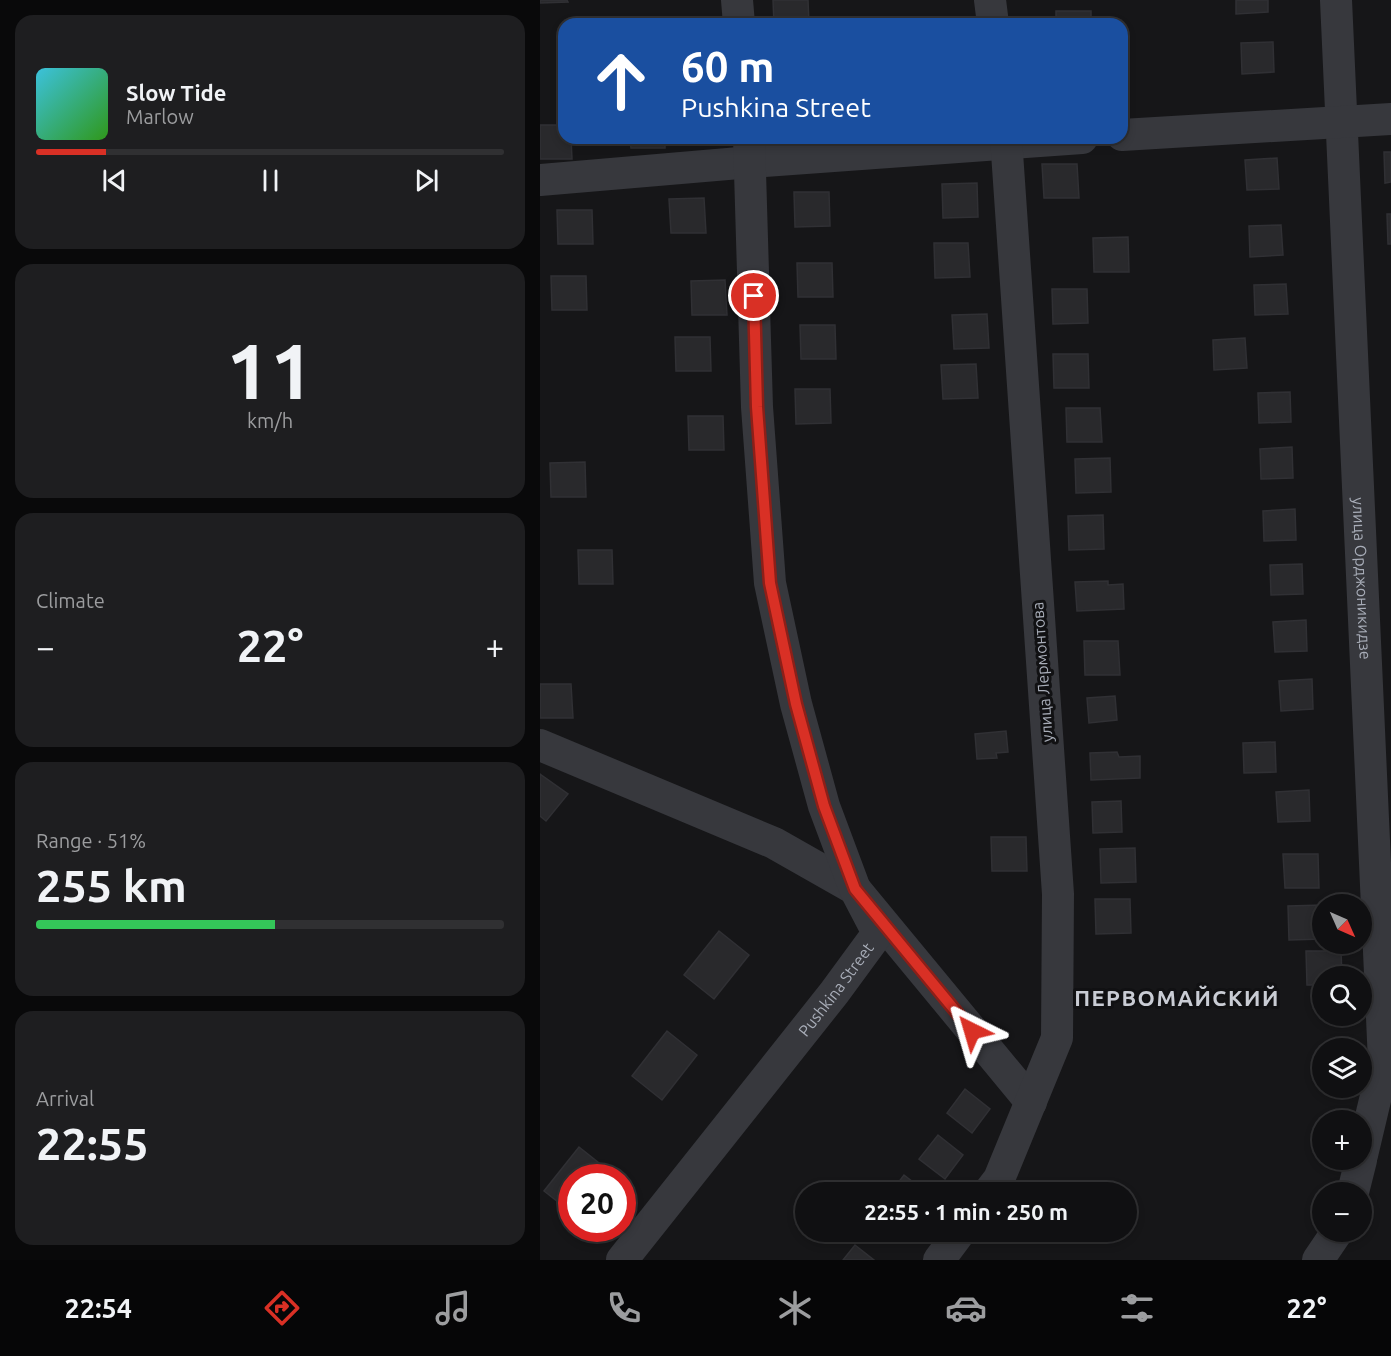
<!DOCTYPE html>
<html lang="en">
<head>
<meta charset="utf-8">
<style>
	:root { --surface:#101012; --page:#1e1e20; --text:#f1f3f6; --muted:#9c9d9f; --line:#303032; --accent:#d93025 }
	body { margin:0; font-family:Ubuntu,sans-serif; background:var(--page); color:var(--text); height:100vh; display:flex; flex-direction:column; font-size:22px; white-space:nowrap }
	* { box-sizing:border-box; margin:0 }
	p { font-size:20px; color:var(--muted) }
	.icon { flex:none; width:33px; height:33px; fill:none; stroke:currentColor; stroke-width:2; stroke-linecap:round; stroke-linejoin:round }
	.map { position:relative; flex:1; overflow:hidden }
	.panel { display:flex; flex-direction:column; gap:15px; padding:15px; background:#09090a; width:540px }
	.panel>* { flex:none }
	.top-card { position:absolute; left:18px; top:18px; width:570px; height:126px; border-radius:18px; box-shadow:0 3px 9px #0003,0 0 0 2px var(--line); background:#1a4fa0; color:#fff; overflow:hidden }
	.needle { width:39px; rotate:135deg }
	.tools { position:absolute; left:772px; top:894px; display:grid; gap:12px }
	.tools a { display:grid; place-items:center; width:60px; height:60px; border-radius:50%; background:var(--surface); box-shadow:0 3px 9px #0003,0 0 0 2px var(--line); font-size:30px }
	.speed { position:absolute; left:18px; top:1164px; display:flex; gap:12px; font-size:30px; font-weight:700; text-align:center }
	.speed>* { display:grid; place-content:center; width:78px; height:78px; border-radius:50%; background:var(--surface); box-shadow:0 3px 9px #0003,0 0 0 2px var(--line); line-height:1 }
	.speed .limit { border:9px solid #d22; background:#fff; color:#111 }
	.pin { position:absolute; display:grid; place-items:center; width:51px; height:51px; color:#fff; margin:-26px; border:3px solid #fff; border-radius:50%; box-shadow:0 2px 6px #0007 }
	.me { position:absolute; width:66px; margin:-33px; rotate:320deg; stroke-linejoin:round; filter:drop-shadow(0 0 4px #0008) }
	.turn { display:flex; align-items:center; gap:21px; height:126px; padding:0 24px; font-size:27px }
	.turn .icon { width:78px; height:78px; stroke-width:2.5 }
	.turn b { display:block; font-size:42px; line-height:51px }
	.big { font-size:45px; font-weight:600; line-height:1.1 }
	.panel .tile { flex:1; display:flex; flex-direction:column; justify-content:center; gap:9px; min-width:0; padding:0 21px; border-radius:18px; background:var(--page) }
	.panel .dial { align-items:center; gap:0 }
	.dial b { font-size:78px; line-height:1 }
	.song { display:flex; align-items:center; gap:18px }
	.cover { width:72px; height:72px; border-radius:9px; background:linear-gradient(135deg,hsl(190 70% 55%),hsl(110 70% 35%)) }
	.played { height:6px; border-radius:3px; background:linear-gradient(90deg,var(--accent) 15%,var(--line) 15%) }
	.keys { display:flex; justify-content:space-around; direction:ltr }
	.heat { display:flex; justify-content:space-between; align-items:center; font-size:33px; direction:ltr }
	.charge { height:9px; border-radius:4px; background:linear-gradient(90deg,#34c759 51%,var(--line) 0) }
	.trip { position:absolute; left:255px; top:1182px; width:342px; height:60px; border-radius:30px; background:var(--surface); box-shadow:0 3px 9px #0003,0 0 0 2px var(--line); font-weight:600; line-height:60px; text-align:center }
	.tab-bar { display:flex; height:96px; justify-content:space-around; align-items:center; background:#060607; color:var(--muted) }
	.tab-bar .icon { width:42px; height:42px }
	.tab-bar .on { color:var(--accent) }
	.tab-bar b { font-size:27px; color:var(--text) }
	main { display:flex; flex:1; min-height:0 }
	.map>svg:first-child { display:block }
	.building { fill:#29292c; stroke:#303034; stroke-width:1.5 }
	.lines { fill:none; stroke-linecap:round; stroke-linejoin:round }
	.minor { stroke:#37383d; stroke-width:32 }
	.route-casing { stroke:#8d1f18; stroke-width:15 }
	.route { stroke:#d93025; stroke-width:10 }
	.labels { text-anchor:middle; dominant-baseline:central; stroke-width:6; stroke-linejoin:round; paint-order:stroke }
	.street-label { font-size:16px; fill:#a8adb8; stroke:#111113 }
	.district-label { font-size:22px; font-weight:bold; letter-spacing:1.5px; fill:#c9ccd4; stroke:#111113 }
</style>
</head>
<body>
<main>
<section class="panel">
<div class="tile">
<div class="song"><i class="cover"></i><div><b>Slow Tide</b><p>Marlow</p></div></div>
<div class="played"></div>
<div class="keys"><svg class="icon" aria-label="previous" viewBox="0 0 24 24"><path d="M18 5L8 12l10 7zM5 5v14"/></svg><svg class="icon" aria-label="pause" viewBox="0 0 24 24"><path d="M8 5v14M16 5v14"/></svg><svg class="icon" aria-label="next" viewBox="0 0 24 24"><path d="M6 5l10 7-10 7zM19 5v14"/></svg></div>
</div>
<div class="tile dial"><b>11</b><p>km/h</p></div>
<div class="tile"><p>Climate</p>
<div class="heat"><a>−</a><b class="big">22°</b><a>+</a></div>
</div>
<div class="tile"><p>Range · 51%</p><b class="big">255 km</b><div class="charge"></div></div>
<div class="tile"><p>Arrival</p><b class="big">22:55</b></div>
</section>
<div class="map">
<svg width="851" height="1260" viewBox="0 0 851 1260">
	<rect width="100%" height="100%" fill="#161618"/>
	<g class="building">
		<path d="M0,0H27L28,2L0,3Z"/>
		<path d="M233,0H268L269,24H234Z"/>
		<path d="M696,0H728V12L696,14Z"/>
		<rect x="516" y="11" width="35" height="13"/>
		<path d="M733,42L734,72L702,74L701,43Z"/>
		<path d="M0,125H24V138H31L32,159H0Z"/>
		<path d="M90,138H125V148H91Z"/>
		<path d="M844,152H851V182L845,183Z"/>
		<path d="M737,158L739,189L707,190L705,160Z"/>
		<path d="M502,164H537L539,198H504Z"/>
		<path d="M437,183L438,217L403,218L402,184Z"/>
		<path d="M254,192H289L290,226L255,227Z"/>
		<path d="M164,198L166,233H131L129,199Z"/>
		<path d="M17,210H52L53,244H18Z"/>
		<path d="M847,214H851V244H848Z"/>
		<path d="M741,225L743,255L710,257L709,226Z"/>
		<path d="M588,237L589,272H554L553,238Z"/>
		<path d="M394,243H428L430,277L395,278Z"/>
		<path d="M257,263H292L293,297H258Z"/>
		<path d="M11,276H46L47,310H12Z"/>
		<path d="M185,280L187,315H152L151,281Z"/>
		<path d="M746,284L748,314L715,315L714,285Z"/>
		<path d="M512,289H547L548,323L513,324Z"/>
		<path d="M447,314L449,348L414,349L412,315Z"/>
		<path d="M260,325H295L296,359H261Z"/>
		<path d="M135,337H170L171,371H136Z"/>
		<path d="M705,338L707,368L674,370L673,340Z"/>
		<path d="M513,354H548L549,388H514Z"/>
		<path d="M436,364L438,398L403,399L401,365Z"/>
		<path d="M255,389H290L291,423L256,424Z"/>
		<path d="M750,392L751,422L719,423L718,393Z"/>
		<path d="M526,408H560L562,442H527Z"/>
		<path d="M148,416H183L184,450H149Z"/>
		<path d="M752,447L753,478L721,479L720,449Z"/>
		<path d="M570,458L571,492L536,493L535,459Z"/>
		<path d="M45,462L46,497H11L10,463Z"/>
		<path d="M755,509L756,540L724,541L723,511Z"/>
		<path d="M563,515L564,549L529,550L528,516Z"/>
		<path d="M38,550H72L73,584H39Z"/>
		<path d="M762,564L763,594L731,595L730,565Z"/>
		<path d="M568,581V585L583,584L584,609L537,611L535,582Z"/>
		<path d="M766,620L767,651L735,652L733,622Z"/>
		<path d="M544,641H578L580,675H545Z"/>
		<path d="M772,679L773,709L741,711L739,681Z"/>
		<path d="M0,684H31L33,718H0Z"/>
		<path d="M575,696L577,720L549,723L547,698Z"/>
		<path d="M466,731L468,752L456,753L457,758L437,759L435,734Z"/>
		<path d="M735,742L736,772L704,773L703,743Z"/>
		<path d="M577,752L579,757L600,756V778L551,780L550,753Z"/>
		<path d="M0,774L28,794L6,821L0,816Z"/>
		<path d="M769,790L770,821L738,822L736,792Z"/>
		<path d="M581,801L582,832L553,833L552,802Z"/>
		<path d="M451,837H486L487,871H452Z"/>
		<path d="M595,848L596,882L561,883L560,849Z"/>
		<path d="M743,854H778L779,888H745Z"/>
		<path d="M555,899H590L591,933L556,934Z"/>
		<path d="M783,905V939L749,940L748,906Z"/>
		<path d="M179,931L209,955L174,999L144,975Z"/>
		<path d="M766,951H801L802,976H783V985H767Z"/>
		<path d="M127,1031L157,1055L122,1100L92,1076Z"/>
		<path d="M425,1089L450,1109L432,1133L407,1113Z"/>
		<path d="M398,1135L423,1155L405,1179L379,1159Z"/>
		<path d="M39,1147L69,1171L64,1178H32V1213L4,1191Z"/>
		<path d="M364,1175L386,1192H351Z"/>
		<path d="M315,1245L334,1260H303Z"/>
	</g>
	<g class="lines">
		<g class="minor">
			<path d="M197,0L199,24"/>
			<path d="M450,0L453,24"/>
			<path id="s1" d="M796,0L844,1062L822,1155"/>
			<path d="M582,135L851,119"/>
			<path d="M0,180L211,162L542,138"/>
			<path d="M0,745L234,843L315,889L491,1102"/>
			<path d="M449,1192L459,1179L517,1038L518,894L466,138"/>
			<path d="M813,1192L821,1160"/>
			<path id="s2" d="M82,1260L294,993L338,933L315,889L284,806L256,704L230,583L217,407L209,138"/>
			<path d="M399,1260L420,1232"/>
			<path d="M778,1260L797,1232"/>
		</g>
	</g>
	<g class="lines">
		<g class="route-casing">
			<path id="route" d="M214,296L217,407L230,583L256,704L284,806L315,889L432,1031"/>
		</g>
		<use href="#route" class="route"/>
	</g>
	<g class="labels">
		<g class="street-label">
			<text stroke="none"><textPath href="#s1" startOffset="579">улица Орджоникидзе</textPath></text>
			<text transform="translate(502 672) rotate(-94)">улица Лермонтова</text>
			<text stroke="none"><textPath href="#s2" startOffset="345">Pushkina Street</textPath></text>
		</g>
		<g class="district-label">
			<text x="637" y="997">ПЕРВОМАЙСКИЙ</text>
		</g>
	</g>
</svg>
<div class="tools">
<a><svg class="needle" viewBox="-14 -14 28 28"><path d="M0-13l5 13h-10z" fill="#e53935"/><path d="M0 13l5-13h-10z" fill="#9c9d9f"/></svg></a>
<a><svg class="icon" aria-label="search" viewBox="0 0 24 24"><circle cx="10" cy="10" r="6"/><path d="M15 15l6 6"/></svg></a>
<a><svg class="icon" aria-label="layers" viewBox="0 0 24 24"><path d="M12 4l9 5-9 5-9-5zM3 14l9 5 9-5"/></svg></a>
<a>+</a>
<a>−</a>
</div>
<div class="speed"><div class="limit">20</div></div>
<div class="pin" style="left:214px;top:296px;background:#d93025"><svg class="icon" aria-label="arrive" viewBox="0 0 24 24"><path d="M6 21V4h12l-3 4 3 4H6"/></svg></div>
<svg class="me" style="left:432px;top:1031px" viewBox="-20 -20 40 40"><path d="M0-17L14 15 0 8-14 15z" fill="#d93025" stroke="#fff" stroke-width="4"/></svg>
<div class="trip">22:55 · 1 min · 250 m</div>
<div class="top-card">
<div class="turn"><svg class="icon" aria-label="ahead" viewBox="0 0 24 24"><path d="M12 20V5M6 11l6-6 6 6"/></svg><div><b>60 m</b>Pushkina Street</div></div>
</div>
</div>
</main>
<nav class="tab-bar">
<b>22:54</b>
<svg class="icon on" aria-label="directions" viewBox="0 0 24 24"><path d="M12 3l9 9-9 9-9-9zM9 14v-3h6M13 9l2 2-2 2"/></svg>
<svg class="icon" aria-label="music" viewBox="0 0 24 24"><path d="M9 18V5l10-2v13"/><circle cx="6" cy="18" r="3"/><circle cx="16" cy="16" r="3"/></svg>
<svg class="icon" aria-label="phone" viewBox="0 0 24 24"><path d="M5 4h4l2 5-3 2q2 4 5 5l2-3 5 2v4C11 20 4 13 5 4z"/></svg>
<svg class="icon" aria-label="climate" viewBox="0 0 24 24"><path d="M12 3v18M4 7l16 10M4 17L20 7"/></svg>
<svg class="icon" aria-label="car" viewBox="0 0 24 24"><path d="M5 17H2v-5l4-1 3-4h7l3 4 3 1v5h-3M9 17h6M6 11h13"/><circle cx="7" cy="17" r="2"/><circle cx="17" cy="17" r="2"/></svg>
<svg class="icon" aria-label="filters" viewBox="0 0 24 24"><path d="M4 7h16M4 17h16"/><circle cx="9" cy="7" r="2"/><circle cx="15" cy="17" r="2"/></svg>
<b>22°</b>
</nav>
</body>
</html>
